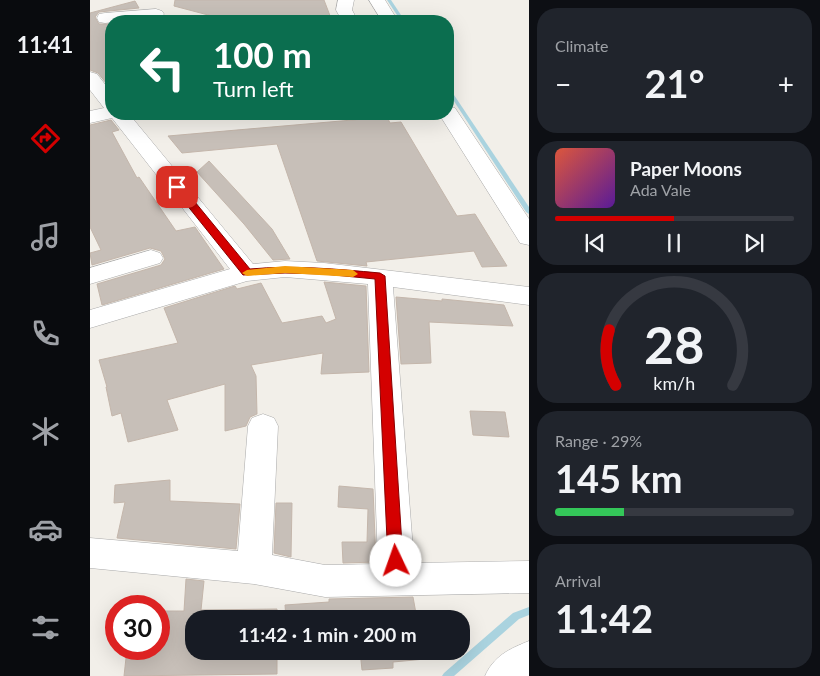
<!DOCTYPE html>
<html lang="en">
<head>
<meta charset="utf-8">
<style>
	:root { --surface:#171b24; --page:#20242c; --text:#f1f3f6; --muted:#9ea1a6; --line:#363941; --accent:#d40000 }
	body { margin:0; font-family:Lato,sans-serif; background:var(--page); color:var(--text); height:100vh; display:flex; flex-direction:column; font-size:19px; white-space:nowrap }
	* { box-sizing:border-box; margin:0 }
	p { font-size:16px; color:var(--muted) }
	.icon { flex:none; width:28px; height:28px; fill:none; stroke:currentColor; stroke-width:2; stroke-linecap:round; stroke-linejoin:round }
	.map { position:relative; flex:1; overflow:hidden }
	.drawer { display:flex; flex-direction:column; gap:8px; padding:8px; background:#0d0f14; width:291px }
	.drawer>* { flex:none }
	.guide { position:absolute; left:15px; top:15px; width:349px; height:105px; border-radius:20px; box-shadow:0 5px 20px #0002; background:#0b6e4f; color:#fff; overflow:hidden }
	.speed { position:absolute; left:15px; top:595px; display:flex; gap:10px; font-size:25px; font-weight:700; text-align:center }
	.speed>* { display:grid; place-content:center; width:65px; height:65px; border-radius:50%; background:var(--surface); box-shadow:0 5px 20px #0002; line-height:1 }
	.speed .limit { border:8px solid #d22; background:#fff; color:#111 }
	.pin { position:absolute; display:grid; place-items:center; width:42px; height:42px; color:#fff; margin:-21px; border-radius:10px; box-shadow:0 2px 8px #0006 }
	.me { position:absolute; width:55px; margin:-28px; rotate:357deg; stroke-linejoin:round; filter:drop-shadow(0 0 4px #0008) }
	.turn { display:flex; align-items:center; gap:18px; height:105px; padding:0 25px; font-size:22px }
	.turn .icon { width:65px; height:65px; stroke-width:2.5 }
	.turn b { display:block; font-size:35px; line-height:42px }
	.big { font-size:38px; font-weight:700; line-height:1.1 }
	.drawer .tile { flex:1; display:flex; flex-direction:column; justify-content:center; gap:8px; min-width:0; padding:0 18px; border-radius:20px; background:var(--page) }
	.drawer .dial { align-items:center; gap:0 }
	.dial svg { height:130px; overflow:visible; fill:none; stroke:var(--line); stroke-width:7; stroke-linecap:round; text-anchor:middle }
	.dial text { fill:var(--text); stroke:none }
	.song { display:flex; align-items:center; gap:15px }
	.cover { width:60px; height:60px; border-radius:8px; background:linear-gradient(135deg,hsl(10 70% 55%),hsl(270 70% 35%)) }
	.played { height:5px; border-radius:2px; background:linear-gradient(90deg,var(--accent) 50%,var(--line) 50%) }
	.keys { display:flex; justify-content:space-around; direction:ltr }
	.heat { display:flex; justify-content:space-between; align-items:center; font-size:28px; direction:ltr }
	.charge { height:8px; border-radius:4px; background:linear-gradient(90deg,#34c759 29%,var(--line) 0) }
	.trip { position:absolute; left:95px; top:610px; width:285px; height:50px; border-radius:20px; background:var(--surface); box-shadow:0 5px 20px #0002; font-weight:700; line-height:50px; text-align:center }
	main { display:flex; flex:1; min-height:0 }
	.menu { display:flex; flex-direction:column; width:90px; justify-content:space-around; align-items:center; background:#090b0e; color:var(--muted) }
	.menu .icon { width:35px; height:35px }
	.menu .on { color:var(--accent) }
	.menu b { font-size:22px; color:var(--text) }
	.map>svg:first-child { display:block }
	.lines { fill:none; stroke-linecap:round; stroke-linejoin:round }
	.stream { fill:#aad3df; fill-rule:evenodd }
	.building { fill:#c7bfb8; stroke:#c4b6ab }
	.minor-casing { stroke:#a9a9a9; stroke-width:1 }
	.minor { fill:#fff; fill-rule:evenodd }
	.route { fill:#d40000; stroke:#8a0000 }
	.slow { fill:#f59e0b }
</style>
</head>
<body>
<main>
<nav class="menu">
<b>11:41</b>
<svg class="icon on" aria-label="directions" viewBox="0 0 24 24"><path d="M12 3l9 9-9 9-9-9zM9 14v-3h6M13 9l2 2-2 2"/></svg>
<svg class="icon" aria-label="music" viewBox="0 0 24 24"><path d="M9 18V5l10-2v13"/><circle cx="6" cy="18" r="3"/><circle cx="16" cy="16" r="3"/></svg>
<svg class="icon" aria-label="phone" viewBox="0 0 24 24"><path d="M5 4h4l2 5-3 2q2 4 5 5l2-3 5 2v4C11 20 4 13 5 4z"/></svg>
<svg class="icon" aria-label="climate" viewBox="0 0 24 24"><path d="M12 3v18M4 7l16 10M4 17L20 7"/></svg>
<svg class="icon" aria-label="car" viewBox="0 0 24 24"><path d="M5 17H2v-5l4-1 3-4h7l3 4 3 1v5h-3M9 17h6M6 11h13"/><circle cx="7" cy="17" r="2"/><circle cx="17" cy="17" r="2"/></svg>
<svg class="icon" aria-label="filters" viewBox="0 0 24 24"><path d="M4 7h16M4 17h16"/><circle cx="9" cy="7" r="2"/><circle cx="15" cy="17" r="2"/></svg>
</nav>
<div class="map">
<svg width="439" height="676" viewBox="0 0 439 676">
	<rect width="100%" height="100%" fill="#f2efe9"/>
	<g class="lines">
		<g class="stream">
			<path d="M297,0H301L315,21H311Z"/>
			<path d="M358,88L360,89L439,207V214L436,212L358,92Z"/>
			<path d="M439,607V615L429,619L364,676H352L354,673L423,613Z"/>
		</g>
	</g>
	<g class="building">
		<path d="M85,0H234L242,21H141L84,6Z"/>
		<path d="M45,1L49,8L9,12L5,17L9,24H21V89L8,73L0,70V13Z"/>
		<path d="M297,117L300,123L311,122L367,216L385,214L417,266L392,267L384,251L276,262L277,266L227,261L187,144L92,153L78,136Z"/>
		<path d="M21,120L29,130L22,132L47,178L49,177L86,231L105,227L134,269L12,305L7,284L71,265L75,259L71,251L60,248L2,265L0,253L11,250L0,227V125Z"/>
		<path d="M119,161L182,229L200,259L183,260L154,224L107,172Z"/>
		<path d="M234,282L276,286L279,372L231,374L233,353L161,365L166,376L167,414L160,417L156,426L135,431V384L77,400L88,430L38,442L31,413L22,416L16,387H17L9,360L88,343L74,308L145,286L147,289L171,283L192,323L232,316L236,323L246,319Z"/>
		<path d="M306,297L352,301V299L414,305L423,326L339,322L341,363L311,364Z"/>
		<path d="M380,411L415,412L419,437L383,435Z"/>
		<path d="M80,480V501L150,504L146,549L27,538L35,502L24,503L25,485Z"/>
		<path d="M249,486L283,489L286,562L253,563L252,542H277L278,509L248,507Z"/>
		<path d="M186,503H202L201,557L184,553Z"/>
		<path d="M96,579L114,581L111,610L187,609V619H104V651H187V674L34,676L37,649H69V611H94Z"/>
		<path d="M323,597L327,619H196L195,605L239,602V599Z"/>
		<path d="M270,651H333L335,659L303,662V668L272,670Z"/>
	</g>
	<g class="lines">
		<g class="minor-casing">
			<g id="minor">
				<path d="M248,0H264L262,10L268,21H252L246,10Z"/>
				<path d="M279,0H295L308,21H292Z"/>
				<path d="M66,9L72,11L74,14L72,17L15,23L9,22L7,18L9,14L15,13Z"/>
				<path d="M0,72L7,74L21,92V114H39L163,264L195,261L234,263L439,287V305L303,287L324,563L439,561V593L235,597L164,584L0,568V538L148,551L158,426L162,418L173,414L184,418L188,426L182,555L235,565L288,564L278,284L195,277L157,281L0,328V310L140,269L22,118L0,123V111L14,108L0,90Z"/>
				<path d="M358,106L365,108L439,219V245L430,243L427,238L349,114H358Z"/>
				<path d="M61,250L70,253L73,258L70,263L0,284V268Z"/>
				<path d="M439,641V676H395C404,656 419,649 439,641Z"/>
			</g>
		</g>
		<use href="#minor" class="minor"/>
	</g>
	<path class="route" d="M87,184L91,185L160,269C204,265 246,269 290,273L295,276L313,561L311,565L306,567L300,565L298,561L285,279L234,274L195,273L153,275L84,189V185Z"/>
	<path class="slow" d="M195,266L263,270L268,274L263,277L195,273L157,276L152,273L157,270Z"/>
</svg>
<div class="speed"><div class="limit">30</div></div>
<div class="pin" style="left:87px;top:187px;background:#d93025"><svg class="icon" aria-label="arrive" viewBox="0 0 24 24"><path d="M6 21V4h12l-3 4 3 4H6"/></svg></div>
<svg class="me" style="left:306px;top:561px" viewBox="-20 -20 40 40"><circle r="19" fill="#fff"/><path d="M0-13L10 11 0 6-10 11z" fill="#d40000"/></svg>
<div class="trip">11:42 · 1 min · 200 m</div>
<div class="guide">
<div class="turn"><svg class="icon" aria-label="left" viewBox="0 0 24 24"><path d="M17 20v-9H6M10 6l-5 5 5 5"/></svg><div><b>100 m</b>Turn left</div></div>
</div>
</div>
<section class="drawer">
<div class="tile"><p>Climate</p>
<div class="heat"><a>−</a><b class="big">21°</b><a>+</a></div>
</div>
<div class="tile">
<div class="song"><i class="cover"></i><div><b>Paper Moons</b><p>Ada Vale</p></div></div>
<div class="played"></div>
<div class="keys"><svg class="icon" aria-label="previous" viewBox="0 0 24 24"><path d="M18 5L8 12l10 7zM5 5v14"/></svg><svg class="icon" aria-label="pause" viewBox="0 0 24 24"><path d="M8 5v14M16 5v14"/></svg><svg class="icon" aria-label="next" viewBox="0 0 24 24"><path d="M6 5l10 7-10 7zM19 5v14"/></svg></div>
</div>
<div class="tile dial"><svg viewBox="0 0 100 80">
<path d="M14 69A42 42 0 1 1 86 69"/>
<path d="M14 69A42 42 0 0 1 10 35" stroke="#d40000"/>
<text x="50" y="56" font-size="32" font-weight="700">28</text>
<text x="50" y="72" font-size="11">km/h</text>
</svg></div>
<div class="tile"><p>Range · 29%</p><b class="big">145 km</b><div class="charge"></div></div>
<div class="tile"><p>Arrival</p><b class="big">11:42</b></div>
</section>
</main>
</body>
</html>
